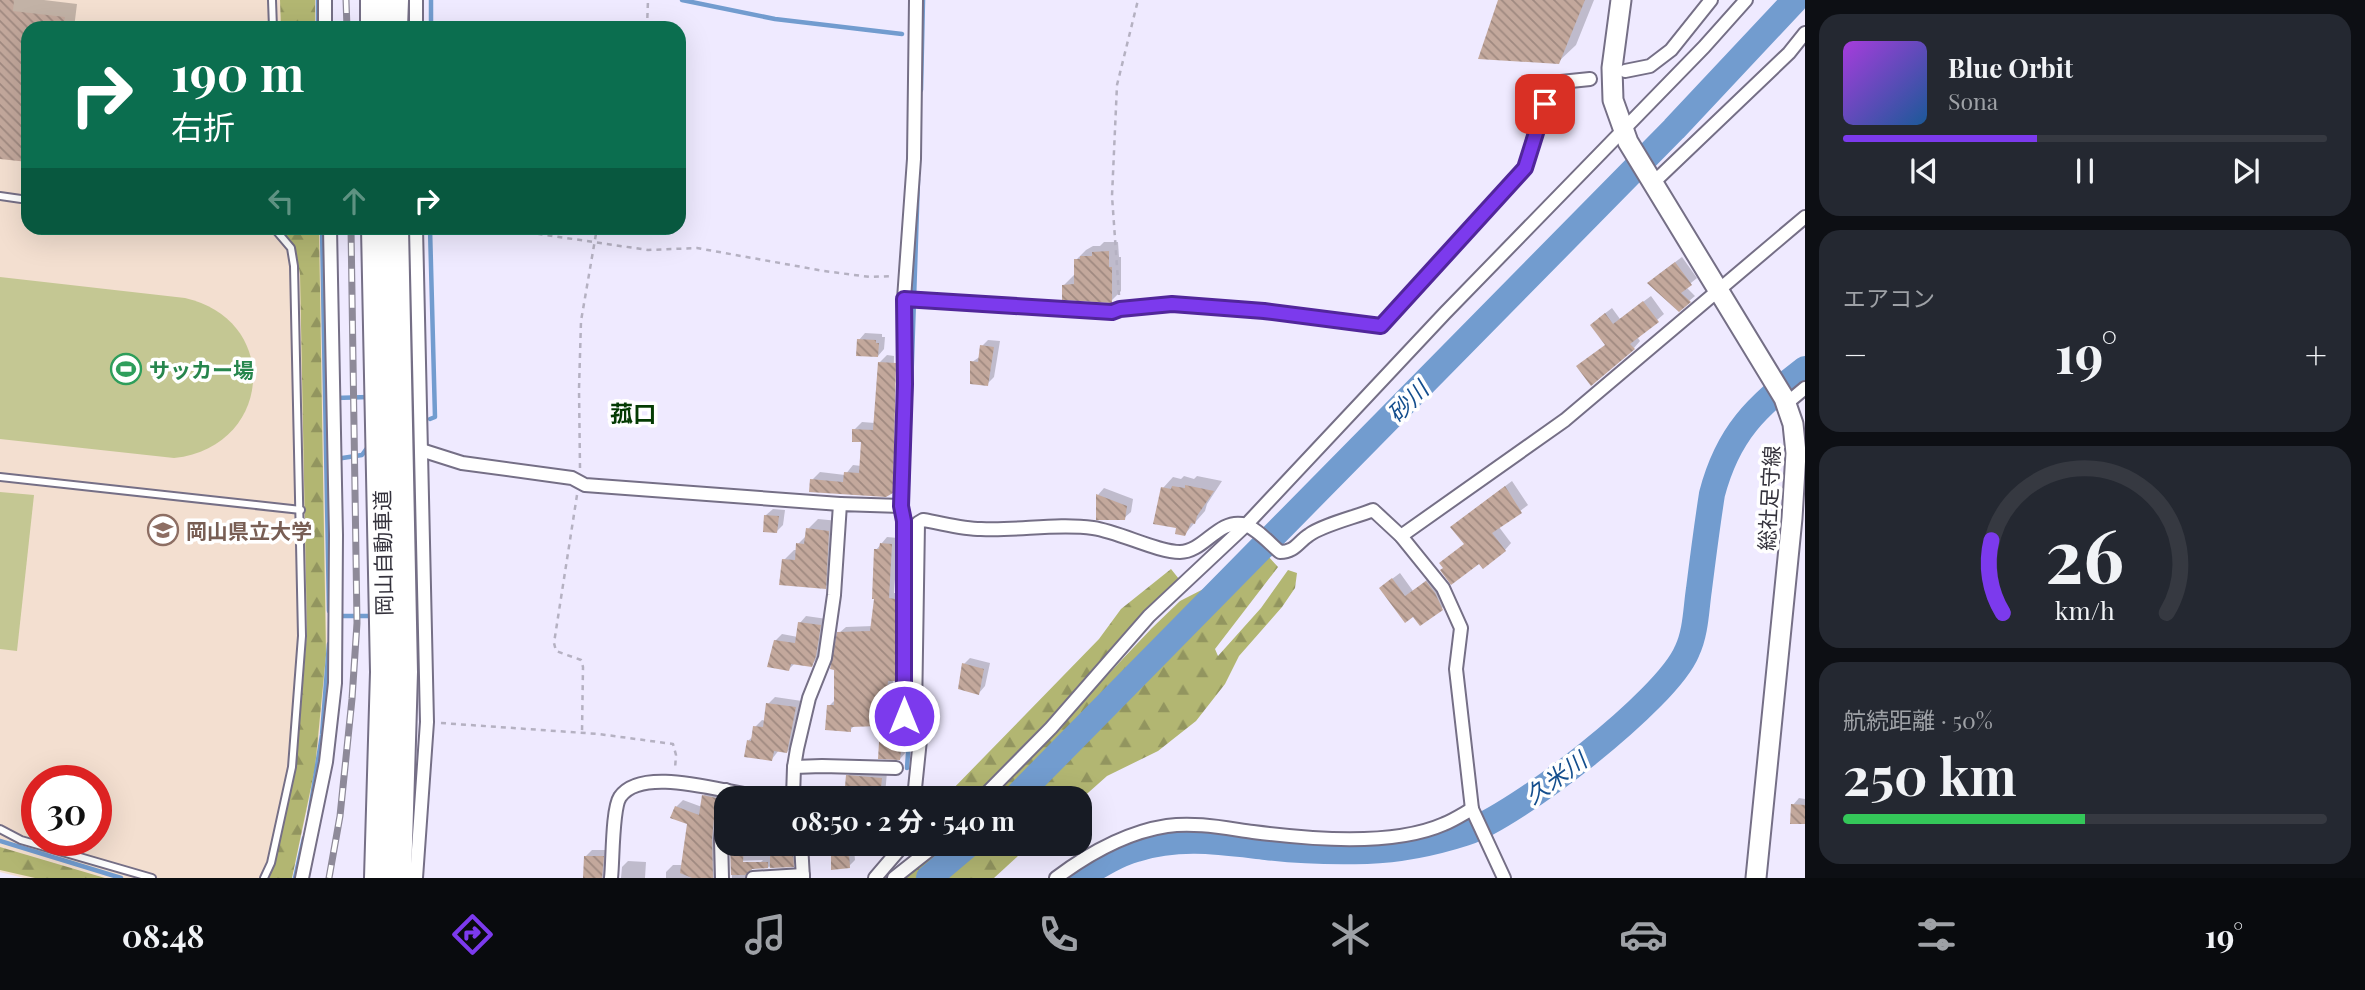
<!DOCTYPE html>
<html lang="ja">
<head>
<meta charset="utf-8">
<style>
	:root { --surface:#171b24; --page:#242831; --text:#f1f3f6; --muted:#9ea1a6; --line:#363941; --accent:#7c3aed }
	body { margin:0; font-family:"Playfair Display","Noto Sans JP",serif; background:var(--page); color:var(--text); height:100vh; display:flex; flex-direction:column; font-size:26px; white-space:nowrap }
	* { box-sizing:border-box; margin:0 }
	p { font-size:23px; color:var(--muted) }
	.icon { flex:none; width:38px; height:38px; fill:none; stroke:currentColor; stroke-width:2; stroke-linecap:round; stroke-linejoin:round }
	.map { position:relative; flex:1; overflow:hidden }
	.side { display:flex; flex-direction:column; gap:14px; padding:14px; background:#0d0f14; width:560px }
	.side>* { flex:none }
	.banner { position:absolute; left:21px; top:21px; width:665px; height:214px; border-radius:21px; box-shadow:0 7px 28px #0002; background:#0b6e4f; color:#fff; overflow:hidden }
	.speed { position:absolute; left:21px; top:765px; display:flex; gap:14px; font-size:35px; font-weight:700; text-align:center }
	.speed>* { display:grid; place-content:center; width:91px; height:91px; border-radius:50%; background:var(--surface); box-shadow:0 7px 28px #0002; line-height:1 }
	.speed .limit { border:10px solid #d22; background:#fff; color:#111 }
	.pin { position:absolute; display:grid; place-items:center; width:60px; height:60px; color:#fff; margin:-30px; border-radius:14px; box-shadow:0 4px 10px #0006 }
	.me { position:absolute; width:77px; margin:-38px; rotate:0deg; stroke-linejoin:round; filter:drop-shadow(0 0 5px #0008) }
	.turn { display:flex; align-items:center; gap:24px; height:147px; padding:0 35px; font-size:32px }
	.turn .icon { width:91px; height:91px; stroke-width:2.5 }
	.turn b { display:block; font-size:49px; line-height:60px }
	.lanes { display:flex; align-items:center; height:66px; padding:0 35px; background:#0003; justify-content:center; gap:35px; direction:ltr }
	.lanes .off { opacity:.35 }
	.big { font-size:52px; font-weight:700; line-height:1.1 }
	.side .card { flex:1; display:flex; flex-direction:column; justify-content:center; gap:10px; min-width:0; padding:0 24px; border-radius:21px; background:var(--page) }
	.side .dial { align-items:center; gap:0 }
	.dial svg { height:182px; overflow:visible; fill:none; stroke:var(--line); stroke-width:7; stroke-linecap:round; text-anchor:middle }
	.dial text { fill:var(--text); stroke:none }
	.song { display:flex; align-items:center; gap:21px }
	.cover { width:84px; height:84px; border-radius:10px; background:linear-gradient(135deg,hsl(280 70% 55%),hsl(210 70% 35%)) }
	.played { height:7px; border-radius:4px; background:linear-gradient(90deg,var(--accent) 40%,var(--line) 40%) }
	.keys { display:flex; justify-content:space-around; direction:ltr }
	.heat { display:flex; justify-content:space-between; align-items:center; font-size:38px; direction:ltr }
	.charge { height:10px; border-radius:5px; background:linear-gradient(90deg,#34c759 50%,var(--line) 0) }
	.trip { position:absolute; left:714px; top:786px; width:378px; height:70px; border-radius:21px; background:var(--surface); box-shadow:0 7px 28px #0002; font-weight:700; line-height:70px; text-align:center }
	.dock { display:flex; height:112px; justify-content:space-around; align-items:center; background:#090b0e; color:var(--muted) }
	.dock .icon { width:49px; height:49px }
	.dock .current { color:var(--accent) }
	.dock b { font-size:32px; color:var(--text) }
	main { display:flex; flex:1; min-height:0 }
	.map>svg:first-child { display:block }
	.education { fill:#f3dfd0; fill-rule:evenodd }
	.forest { fill:url(#forest-firs) }
	.pitch { fill:#c4c793 }
	.shadow { fill:#0003; fill-rule:evenodd }
	.lines { fill:none; stroke-linecap:round; stroke-linejoin:round }
	.stream { stroke:#729ccf; stroke-width:4.5 }
	.river { stroke:#729ccf; stroke-width:26 }
	.building { fill:url(#building-back-hatch) }
	.lane-casing { stroke:#756f86; stroke-width:10 }
	.street-casing { stroke:#756f86; stroke-width:16 }
	.secondary-casing { stroke:#756f86; stroke-width:23 }
	.highway-casing { stroke:#756f86; stroke-width:28 }
	.path { stroke:#b5b1c2; stroke-width:2.5; stroke-dasharray:5 5; stroke-linecap:butt }
	.lane { stroke:#fff; stroke-width:6 }
	.street { stroke:#fff; stroke-width:12 }
	.secondary { stroke:#fff; stroke-width:19 }
	.highway { stroke:#fff; stroke-width:24 }
	.rail-casing { stroke:#8e8a99; stroke-width:7 }
	.rail { stroke:#fff; stroke-width:4.5; stroke-dasharray:13; stroke-linecap:butt }
	.route-casing { stroke:#51269a; stroke-width:18 }
	.route { stroke:#7c3aed; stroke-width:12 }
	.labels { text-anchor:middle; dominant-baseline:central; stroke-width:7; stroke-linejoin:round; paint-order:stroke }
	.leisure-label { font-size:21px; font-weight:bold; fill:#27864d; stroke:#fff; text-anchor:start }
	.street-label { font-size:21px; fill:#34323c; stroke:#fff }
	.education-label { font-size:21px; font-weight:bold; fill:#785e54; stroke:#fff; text-anchor:start }
	.water-label { font-size:23px; font-style:italic; fill:#144e8d; stroke:#fff }
	.neighbourhood-label { font-size:23px; font-weight:bold; fill:#043b03; stroke:#fff }
</style>
</head>
<body>
<main>
<div class="map">
<svg width="1805" height="878" viewBox="0 0 1805 878">
	<defs>
		<pattern id="forest-firs" width="22" height="20" patternUnits="userSpaceOnUse" patternTransform="scale(1.75)"><rect width="22" height="20" fill="#b2b672"/><path d="M5 1l3.5 6h-7zM16 11l3.5 6h-7z" fill="#92955f"/></pattern>
		<pattern id="building-back-hatch" width="6" height="6" patternUnits="userSpaceOnUse" patternTransform="scale(1.75)"><rect width="6" height="6" fill="#c3a89c"/><path d="M-1 5l2 2M0 0l6 6M5-1l2 2" fill="none" stroke="#9f8980"/></pattern>
	</defs>
	<rect width="100%" height="100%" fill="#efeaff"/>
	<path class="education" d="M0,0H316L317,28H28V228H321L327,654L316,768L292,878H24L0,872ZM37,780H96V840H37Z"/>
	<g class="forest">
		<path d="M280,0H315V28H281Z"/>
		<path d="M281,228H319L326,655L315,768L292,878H269L296,765L307,632L300,274L296,252Z"/>
		<path d="M1268,556L1278,567L1215,649L1218,656L1261,608L1288,570L1297,573L1295,588L1282,607L1239,656L1225,684L1196,721L1158,751L1107,776L1080,800V798H991L1152,628L1180,601Z"/>
		<path d="M1171,569L1179,579L1139,618L1046,725L974,798H933L935,795H947L1099,639L1121,609Z"/>
		<path d="M946,844H1031L994,878H905Z"/>
		<path d="M0,847L105,878H35L0,870Z"/>
	</g>
	<g class="pitch">
		<path d="M0,277L185,298C282,320 273,447 174,458L0,439Z"/>
		<path d="M0,492L34,495L17,651L0,649Z"/>
	</g>
	<g class="shadow">
		<path d="M0,0H44L77,4L74,28H28V160L0,157Z"/>
		<path d="M1500,0H1594L1576,45L1558,62Z"/>
		<path d="M1104,242H1118L1119,257H1121V291L1111,301L1064,285L1074,275L1076,260L1086,250L1093,246H1100Z"/>
		<path d="M1682,257L1697,278L1686,287L1695,296L1689,301L1655,277Z"/>
		<path d="M1651,296L1664,314L1637,337L1640,341L1634,348L1607,344L1599,318L1612,308L1620,319Z"/>
		<path d="M865,333L882,334V337H885L884,349L878,356L859,340Z"/>
		<path d="M988,340L1000,341L994,377L987,384L972,362L981,356L982,346Z"/>
		<path d="M887,355L894,356L891,489H893L892,491L812,480L820,472L845,475L853,465L861,466L863,440L854,430L862,422L875,423L879,363Z"/>
		<path d="M897,356H903L900,483L895,488Z"/>
		<path d="M1184,476L1194,479L1197,476L1222,481L1207,504L1205,511L1184,535L1178,527L1163,488L1173,477L1181,479Z"/>
		<path d="M1512,481L1528,505L1499,527L1511,543L1505,550L1465,543L1459,521Z"/>
		<path d="M1104,488L1133,499L1131,512L1124,518L1098,495Z"/>
		<path d="M773,509L785,510L783,525L777,531L766,515Z"/>
		<path d="M818,519L839,521L835,577L825,587L784,560L794,550H797L798,544L807,535L808,529Z"/>
		<path d="M887,537L898,538L894,593H900V673L893,680L889,718L900,720L906,744V752L900,759L882,725H855L850,730L829,706L836,699L839,633L846,627L873,626L876,598V550Z"/>
		<path d="M1400,573L1413,591L1433,575L1449,602L1442,608L1414,614L1388,582Z"/>
		<path d="M806,616L827,619L822,648L818,658L811,665L795,663L789,669L775,641L782,634L798,637L800,623Z"/>
		<path d="M970,658L990,663L985,686L979,693L964,664Z"/>
		<path d="M775,697L802,701L793,745L787,752L779,750L772,759L748,741L753,736L755,727L762,720L766,721L768,704Z"/>
		<path d="M854,770L887,772L885,795L883,798H823L824,794L830,788L847,787L848,776Z"/>
		<path d="M711,788L723,791L726,878H666V872L673,865H683L688,823L676,807L683,800L702,807L703,796Z"/>
		<path d="M1799,798L1805,799V823L1793,805Z"/>
		<path d="M732,844H751L750,856H772L773,844H799L800,858L793,865L752,868V875L758,878H732ZM763,860L759,864H735V861Z"/>
		<path d="M833,844H878L871,850L854,849L855,860L849,866L833,868Z"/>
		<path d="M592,850H609L613,878H585V857Z"/>
		<path d="M628,861L646,862L645,878H621L622,867Z"/>
	</g>
	<g class="lines">
		<g class="stream">
			<path d="M318,0V28"/>
			<path d="M682,0L775,19L902,34"/>
			<path d="M431,28V0"/>
			<path d="M921,90L923,0"/>
			<path d="M322,228L329,611"/>
			<path d="M335,398L369,397"/>
			<path d="M430,419L435,417L430,228"/>
			<path d="M336,459L362,455L370,444"/>
			<path d="M907,510L918,179"/>
			<path d="M336,616H373"/>
			<path d="M907,768L909,739"/>
			<path d="M309,816L322,735L329,644"/>
			<path d="M0,841L121,878"/>
			<path d="M295,878L304,838"/>
		</g>
		<g class="river">
			<path d="M1015,798L1674,129L1795,0"/>
			<path d="M929,878L969,844"/>
			<path d="M1079,878C1097,867 1115,855 1136,849C1180,835 1222,842 1266,847C1299,851 1334,852 1367,851C1399,850 1434,843 1465,833C1516,816 1667,700 1687,651C1696,632 1696,609 1699,589C1703,557 1707,526 1712,494C1728,433 1756,407 1805,369"/>
		</g>
	</g>
	<g class="building">
		<path d="M0,0H14L13,11L65,17L63,28H28V162L0,159Z"/>
		<path d="M1498,0H1585L1559,64L1478,59Z"/>
		<path d="M1109,251V267H1112V303L1062,300V285L1074,284V259H1080V256H1092V252Z"/>
		<path d="M1675,262L1692,285L1681,293L1691,302L1679,312L1647,283Z"/>
		<path d="M1643,301L1659,322L1630,344L1635,349L1591,386L1576,366L1605,345L1590,325L1605,313L1613,324Z"/>
		<path d="M857,339L876,340V343H879L878,357L856,356Z"/>
		<path d="M980,345L994,347L988,386L970,384V361L978,362Z"/>
		<path d="M878,362L896,363L893,493L886,497L809,492L810,479L843,482L844,472L859,473L861,442H852V429L873,430Z"/>
		<path d="M1185,485L1214,491L1197,516L1195,524L1191,523L1185,536L1175,534L1176,528L1153,524L1161,487L1171,489L1172,486L1185,488Z"/>
		<path d="M1505,486L1522,513L1492,533L1506,551L1483,569L1479,564L1451,585L1440,570L1443,568L1439,563L1464,544L1450,527Z"/>
		<path d="M1096,494L1127,506L1125,520H1096Z"/>
		<path d="M764,515L779,516L777,533L763,532Z"/>
		<path d="M806,528L829,531L826,589L779,585L782,559L795,560L796,543L804,544Z"/>
		<path d="M880,543L892,544L889,598L895,599V681H888L883,724L894,726V743L901,750L900,760L878,759L880,726L851,727V732L825,730L827,705H834V670L830,669L837,632L870,631L874,599H872L874,549H879Z"/>
		<path d="M1392,578L1405,596L1426,581L1435,593L1443,610L1420,626L1413,617L1405,623L1379,588Z"/>
		<path d="M798,622L821,625L816,656L812,667L791,664L789,671L767,667L774,640L795,643Z"/>
		<path d="M962,663L984,669L979,695L958,689Z"/>
		<path d="M766,703L796,707L787,753L774,751L772,761L744,757L747,740L751,741L753,726L763,727Z"/>
		<path d="M846,775L882,778L880,798H844Z"/>
		<path d="M702,795L716,798L712,839L713,878H692L680,873L687,824L670,818L675,806L699,815Z"/>
		<path d="M1791,804L1805,805V824H1790Z"/>
		<path d="M730,844H744L743,862H768V868L752,869L745,875H731Z"/>
		<path d="M770,844H792L794,867L770,868Z"/>
		<path d="M849,853L850,868L831,870V855Z"/>
		<path d="M584,856H604L602,878H583Z"/>
	</g>
	<g class="lines">
		<g class="lane-casing">
			<g id="lane">
				<path d="M272,0L273,28"/>
				<path d="M0,196L28,200"/>
				<path d="M0,477L301,510"/>
				<path d="M0,829L21,840L152,878"/>
				<path d="M264,878L271,863L292,767L302,636L294,266L291,248L274,228"/>
			</g>
		</g>
		<g class="street-casing">
			<g id="street">
				<path d="M325,0V28"/>
				<path d="M416,28V0"/>
				<path d="M1625,71L1650,66L1671,50L1711,0"/>
				<path d="M1653,183L1789,53L1805,33"/>
				<path d="M416,228L427,722L416,878"/>
				<path d="M904,299L1112,312L1120,309L1172,304L1264,311L1381,326L1525,168L1551,83L1590,79"/>
				<path d="M1787,403L1805,388"/>
				<path d="M421,450L462,463L572,478L585,485L840,504"/>
				<path d="M901,506L904,521L903,742"/>
				<path d="M1401,536L1565,420L1805,217"/>
				<path d="M794,767L822,766L896,768"/>
				<path d="M914,798L921,730L915,713L918,523L923,520C942,523 962,529 981,529C1018,531 1056,523 1093,528C1120,532 1157,552 1180,552C1203,552 1218,520 1242,524C1255,526 1270,544 1280,552C1295,552 1298,542 1309,535C1322,525 1356,517 1373,510L1401,536L1443,588L1461,628L1456,669L1472,809L1504,878"/>
				<path d="M982,798L1051,728L1149,616L1246,525L1445,313L1704,47L1746,0"/>
				<path d="M801,844L803,878"/>
				<path d="M302,878L326,762L335,683L336,535L330,228"/>
				<path d="M611,878C613,862 612,809 620,797C641,766 719,791 750,795C764,796 779,796 793,797L794,767L797,749L809,698L825,658L834,595L840,504L901,506L905,385L904,299L914,159L916,0"/>
				<path d="M722,878L721,839L726,790"/>
				<path d="M753,878L803,875"/>
				<path d="M875,878L904,844"/>
				<path d="M894,878L937,844"/>
				<path d="M1056,878C1088,854 1127,832 1167,826C1195,822 1224,828 1253,832C1308,839 1392,847 1444,824C1454,820 1463,814 1472,809"/>
			</g>
		</g>
		<g class="secondary-casing">
			<path id="secondary" d="M1621,0L1612,68L1613,100L1628,142L1784,398L1793,424L1796,453L1792,518L1756,878"/>
		</g>
		<g class="highway-casing">
			<g id="highway">
				<path d="M373,28V0"/>
				<path d="M395,28L396,0"/>
				<path d="M374,228L383,672L377,878"/>
				<path d="M396,228L405,672L399,878"/>
			</g>
		</g>
		<g class="path">
			<path d="M647,28L648,0"/>
			<path d="M498,228L648,250L697,248L824,271L870,277L893,276"/>
			<path d="M1119,295L1112,196L1117,85L1138,0"/>
			<path d="M580,468L579,389L581,321L597,228"/>
			<path d="M577,495L554,643L556,651L581,660L583,667L582,733"/>
			<path d="M441,723L599,734L673,744L676,755L675,769"/>
		</g>
		<use href="#lane" class="lane"/>
		<use href="#street" class="street"/>
		<use href="#secondary" class="secondary"/>
		<use href="#highway" class="highway"/>
		<g class="rail-casing">
			<g id="rail">
				<path d="M346,0L347,28"/>
				<path d="M329,878L340,816L352,699L357,623L351,228"/>
			</g>
		</g>
		<use href="#rail" class="rail"/>
	</g>
	<g class="lines">
		<g class="route-casing">
			<path id="route" d="M904,716V521L901,506L905,384L904,299L1112,312L1120,309L1172,304L1264,311L1381,326L1525,168L1545,104"/>
		</g>
		<use href="#route" class="route"/>
	</g>
	<defs>
		<g id="stadium-ring" transform="scale(1.575)"><circle r="9.5" fill="#fff" stroke="#2e9e5b" stroke-width="1.5"/><path d="M0-5a6.5 5 0 1 0 0 10a6.5 5 0 1 0 0-10ZM-3.5-1.8h7v3.6h-7Z" fill="#2e9e5b"/></g>
		<g id="university-ring" transform="scale(1.575)"><circle r="9.5" fill="#fff" stroke="#8d6e63" stroke-width="1.5"/><path d="M0-5L7-2L0 1L-7-2ZM-4 1L0 2.5L4 1V4Q0 6-4 4Z" fill="#8d6e63"/></g>
	</defs>
	<g fill-rule="evenodd">
		<use href="#stadium-ring" x="126" y="369"/>
		<use href="#university-ring" x="163" y="530"/>
	</g>
	<g class="labels">
		<g class="leisure-label">
			<text x="149" y="369">サッカー場</text>
		</g>
		<g class="street-label">
			<text transform="translate(1768 498) rotate(-87)">総社足守線</text>
			<text transform="translate(382 553) rotate(-91)">岡山自動車道</text>
		</g>
		<g class="education-label">
			<text x="186" y="530">岡山県立大学</text>
		</g>
		<g class="water-label">
			<text transform="translate(1407 401) rotate(-45)">砂川</text>
			<text transform="translate(1555 777) rotate(-36)">久米川</text>
		</g>
		<g class="neighbourhood-label">
			<text x="633" y="412">菰口</text>
		</g>
	</g>
</svg>
<div class="speed"><div class="limit">30</div></div>
<div class="pin" style="left:1545px;top:104px;background:#d93025"><svg class="icon" aria-label="arrive" viewBox="0 0 24 24"><path d="M6 21V4h12l-3 4 3 4H6"/></svg></div>
<svg class="me" style="left:904px;top:716px" viewBox="-20 -20 40 40"><circle r="17" fill="#7c3aed" stroke="#fff" stroke-width="3"/><path d="M0-11L8 9 0 5-8 9z" fill="#fff"/></svg>
<div class="trip">08:50 · 2 分 · 540 m</div>
<div class="banner">
<div class="turn"><svg class="icon" aria-label="right" viewBox="0 0 24 24"><path d="M7 20v-9h11M14 6l5 5-5 5"/></svg><div><b>190 m</b>右折</div></div>
<div class="lanes"><svg class="icon off" aria-label="left" viewBox="0 0 24 24"><path d="M17 20v-9H6M10 6l-5 5 5 5"/></svg><svg class="icon off" aria-label="ahead" viewBox="0 0 24 24"><path d="M12 20V5M6 11l6-6 6 6"/></svg><svg class="icon" aria-label="right" viewBox="0 0 24 24"><path d="M7 20v-9h11M14 6l5 5-5 5"/></svg></div>
</div>
</div>
<section class="side">
<div class="card">
<div class="song"><i class="cover"></i><div><b>Blue Orbit</b><p>Sona</p></div></div>
<div class="played"></div>
<div class="keys"><svg class="icon" aria-label="previous" viewBox="0 0 24 24"><path d="M18 5L8 12l10 7zM5 5v14"/></svg><svg class="icon" aria-label="pause" viewBox="0 0 24 24"><path d="M8 5v14M16 5v14"/></svg><svg class="icon" aria-label="next" viewBox="0 0 24 24"><path d="M6 5l10 7-10 7zM19 5v14"/></svg></div>
</div>
<div class="card"><p>エアコン</p>
<div class="heat"><a>−</a><b class="big">19°</b><a>+</a></div>
</div>
<div class="card dial"><svg viewBox="0 0 100 80">
<path d="M14 69A42 42 0 1 1 86 69"/>
<path d="M14 69A42 42 0 0 1 9 37" stroke="#7c3aed"/>
<text x="50" y="56" font-size="32" font-weight="700">26</text>
<text x="50" y="72" font-size="11">km/h</text>
</svg></div>
<div class="card"><p>航続距離 · 50%</p><b class="big">250 km</b><div class="charge"></div></div>
</section>
</main>
<nav class="dock">
<b>08:48</b>
<svg class="icon current" aria-label="directions" viewBox="0 0 24 24"><path d="M12 3l9 9-9 9-9-9zM9 14v-3h6M13 9l2 2-2 2"/></svg>
<svg class="icon" aria-label="music" viewBox="0 0 24 24"><path d="M9 18V5l10-2v13"/><circle cx="6" cy="18" r="3"/><circle cx="16" cy="16" r="3"/></svg>
<svg class="icon" aria-label="phone" viewBox="0 0 24 24"><path d="M5 4h4l2 5-3 2q2 4 5 5l2-3 5 2v4C11 20 4 13 5 4z"/></svg>
<svg class="icon" aria-label="climate" viewBox="0 0 24 24"><path d="M12 3v18M4 7l16 10M4 17L20 7"/></svg>
<svg class="icon" aria-label="car" viewBox="0 0 24 24"><path d="M5 17H2v-5l4-1 3-4h7l3 4 3 1v5h-3M9 17h6M6 11h13"/><circle cx="7" cy="17" r="2"/><circle cx="17" cy="17" r="2"/></svg>
<svg class="icon" aria-label="filters" viewBox="0 0 24 24"><path d="M4 7h16M4 17h16"/><circle cx="9" cy="7" r="2"/><circle cx="15" cy="17" r="2"/></svg>
<b>19°</b>
</nav>
</body>
</html>
